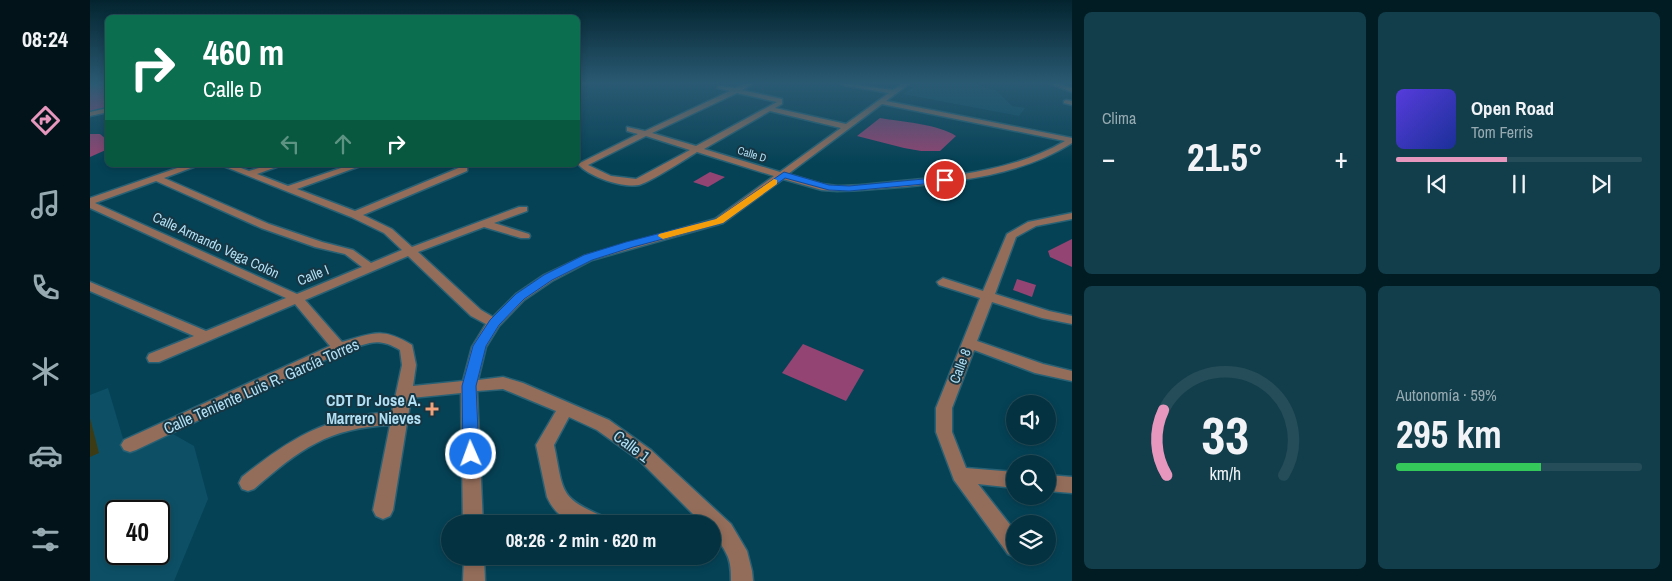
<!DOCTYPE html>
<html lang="es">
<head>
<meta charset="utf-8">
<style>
	:root { --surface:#043240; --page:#123e4b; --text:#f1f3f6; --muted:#97aab1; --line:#254d59; --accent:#e797bd }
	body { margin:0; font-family:"Archivo Narrow",sans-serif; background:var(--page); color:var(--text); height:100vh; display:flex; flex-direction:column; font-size:19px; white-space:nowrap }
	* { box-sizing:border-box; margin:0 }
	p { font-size:16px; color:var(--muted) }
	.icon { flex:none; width:28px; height:28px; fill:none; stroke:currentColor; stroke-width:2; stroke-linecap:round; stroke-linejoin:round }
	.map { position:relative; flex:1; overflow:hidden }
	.details { display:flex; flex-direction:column; gap:12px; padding:12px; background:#021c23; width:600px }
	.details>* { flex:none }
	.hud { position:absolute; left:15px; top:15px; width:475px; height:152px; border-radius:8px; box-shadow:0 2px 8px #0003,0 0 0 1px var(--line); background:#0b6e4f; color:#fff; overflow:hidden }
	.controls { position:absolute; left:916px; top:395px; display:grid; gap:10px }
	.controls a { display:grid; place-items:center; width:50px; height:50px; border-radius:50%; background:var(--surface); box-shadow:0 2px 8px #0003,0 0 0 1px var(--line); font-size:25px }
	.speed { position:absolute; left:15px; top:500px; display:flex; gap:10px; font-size:25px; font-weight:700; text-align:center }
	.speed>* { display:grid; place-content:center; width:65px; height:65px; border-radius:50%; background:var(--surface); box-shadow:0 2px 8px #0003,0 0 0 1px var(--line); line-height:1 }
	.speed .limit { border:2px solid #111; border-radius:8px; background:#fff; color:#111 }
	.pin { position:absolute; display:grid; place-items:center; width:42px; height:42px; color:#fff; margin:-21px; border:2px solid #fff; border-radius:50%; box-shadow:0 1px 5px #0007 }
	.me { position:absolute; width:55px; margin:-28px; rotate:358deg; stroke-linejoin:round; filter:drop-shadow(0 0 4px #0008) }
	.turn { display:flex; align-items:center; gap:18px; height:105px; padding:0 15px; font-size:22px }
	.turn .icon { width:65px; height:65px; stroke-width:2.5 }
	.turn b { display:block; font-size:35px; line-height:42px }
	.lanes { display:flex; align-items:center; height:48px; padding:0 15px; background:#0003; justify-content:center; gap:25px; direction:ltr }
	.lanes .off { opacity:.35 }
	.big { font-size:38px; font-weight:800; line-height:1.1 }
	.details .widget { flex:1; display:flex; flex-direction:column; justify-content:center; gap:8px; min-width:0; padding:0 18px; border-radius:8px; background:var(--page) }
	.details .dial { align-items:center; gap:0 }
	.dial svg { height:130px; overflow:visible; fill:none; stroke:var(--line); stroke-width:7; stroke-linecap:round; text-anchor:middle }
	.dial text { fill:var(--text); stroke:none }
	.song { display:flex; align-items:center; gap:15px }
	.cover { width:60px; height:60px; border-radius:8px; background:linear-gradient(135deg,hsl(250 70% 55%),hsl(230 70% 35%)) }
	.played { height:5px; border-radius:2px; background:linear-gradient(90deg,var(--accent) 45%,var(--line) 45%) }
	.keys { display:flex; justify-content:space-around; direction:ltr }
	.heat { display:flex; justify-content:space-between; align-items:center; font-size:28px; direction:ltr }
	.charge { height:8px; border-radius:4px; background:linear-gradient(90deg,#34c759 59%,var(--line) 0) }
	.details .tiles { flex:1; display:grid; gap:12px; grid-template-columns:repeat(2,1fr) }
	.trip { position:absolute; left:351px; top:515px; width:280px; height:50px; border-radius:25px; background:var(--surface); box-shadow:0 2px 8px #0003,0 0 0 1px var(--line); font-weight:800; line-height:50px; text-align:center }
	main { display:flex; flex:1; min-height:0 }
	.tabs { display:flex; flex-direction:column; width:90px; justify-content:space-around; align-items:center; background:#02141a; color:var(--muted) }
	.tabs .icon { width:35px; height:35px }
	.tabs .current { color:var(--accent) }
	.tabs b { font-size:22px; color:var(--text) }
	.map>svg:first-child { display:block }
	.built { fill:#0d5066; fill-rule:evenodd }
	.green { fill:#944472 }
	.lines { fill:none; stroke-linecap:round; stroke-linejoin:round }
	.minor-casing { stroke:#286175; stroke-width:3 }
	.minor { fill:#946d5a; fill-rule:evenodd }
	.shaded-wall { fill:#3d3b14 }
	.route { fill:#1a73e8; stroke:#114b97 }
	.slow { fill:#f59e0b }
	.poi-dot { fill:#f1a27b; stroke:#163643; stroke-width:2 }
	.labels { text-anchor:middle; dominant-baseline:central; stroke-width:4; stroke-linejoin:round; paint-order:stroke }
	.far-street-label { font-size:11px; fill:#b2dff3; stroke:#163643 }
	.street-label { font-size:14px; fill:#b2dff3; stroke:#163643 }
	.near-street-label { font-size:16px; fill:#b2dff3; stroke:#163643 }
	.near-poi-label { font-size:16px; font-weight:bold; fill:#b2dff3; stroke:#163643; text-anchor:end }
</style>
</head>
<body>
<main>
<nav class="tabs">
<b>08:24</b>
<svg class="icon current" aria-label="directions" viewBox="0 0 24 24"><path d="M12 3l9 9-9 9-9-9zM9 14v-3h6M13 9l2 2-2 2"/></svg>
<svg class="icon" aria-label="music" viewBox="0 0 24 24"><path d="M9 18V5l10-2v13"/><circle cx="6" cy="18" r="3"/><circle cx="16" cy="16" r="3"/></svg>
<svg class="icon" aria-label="phone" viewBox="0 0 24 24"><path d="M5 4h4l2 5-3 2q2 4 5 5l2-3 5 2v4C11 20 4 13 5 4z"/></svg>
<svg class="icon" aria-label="climate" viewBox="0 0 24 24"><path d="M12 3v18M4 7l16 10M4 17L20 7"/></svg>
<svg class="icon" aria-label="car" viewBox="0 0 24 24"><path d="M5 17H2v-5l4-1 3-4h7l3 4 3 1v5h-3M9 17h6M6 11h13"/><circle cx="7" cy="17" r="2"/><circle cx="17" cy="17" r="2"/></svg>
<svg class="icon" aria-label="filters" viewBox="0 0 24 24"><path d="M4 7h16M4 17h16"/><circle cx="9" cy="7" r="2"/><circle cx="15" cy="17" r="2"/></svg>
</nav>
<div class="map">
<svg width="982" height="581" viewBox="0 0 982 581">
	<rect width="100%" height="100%" fill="#054256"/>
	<g class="built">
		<path d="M829,83H883L907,91L922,106L935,108L929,116L813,94Z"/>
		<path d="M18,388L37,452L81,433L104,446L118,499L84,581H0V395ZM26,511H69V554H26Z"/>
	</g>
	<g class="green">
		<path d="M0,83H17V108L0,112Z"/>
		<path d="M790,118C812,122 848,124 866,136L850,151H831L814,148L767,136Z"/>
		<path d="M0,134H10L17,140L18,149L0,157Z"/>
		<path d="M620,172L635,177L618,187L603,182Z"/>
		<path d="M982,239V267L960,257L958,251Z"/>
		<path d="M927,279L946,285L942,297L923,290Z"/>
		<path d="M713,344L774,370L756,401L692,373Z"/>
	</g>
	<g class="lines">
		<g class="minor-casing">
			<g id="minor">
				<path d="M657,83H664L652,90L692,99V104L685,108L756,124L799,93L753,85L750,83L803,90L814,83H820L796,101L982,138V143C931,175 871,181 812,187C791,188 769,191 747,191L732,190L693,179L633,223L502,260L462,281L434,300L409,326L396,347L388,380L413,377L433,383L519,420L561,450L641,524L657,551L662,571L663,581H641C641,572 641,561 636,553C631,542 622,536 622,524H613L549,460L507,430L479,417L464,445C474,493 468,498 517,518L520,524C493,524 470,526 457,497L446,445L466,411L413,389L387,391L393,524H373L371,393L321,398L303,510L300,516L293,519L286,516L283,510L300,425C238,428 210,449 164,489L158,491L152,489L149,483L152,477C202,437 237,416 302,412L312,365L310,350C287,336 278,344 254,351L46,450L40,452L34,450L31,445L34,440L240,346L205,304L69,362H59L57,358L59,354L104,336L0,291V282L116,331L196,298L0,208V198L96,165H109L74,178L179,224L232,242L263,250L281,263L312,250L294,233L261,217L131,165H143L159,171L179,165H192L167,174L198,186L260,165H273L207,189L265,211L371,167H377V171L273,215L302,229L322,247L429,207H437V211L404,223L439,234L440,236L439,238H431L394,227L328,252L391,310L403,317L426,294L454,275L494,256L625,219L684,176L607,152C594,160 562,181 549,185C532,188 499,177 488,164L548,134L537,131V127L555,131L640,91L628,88V86L645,88ZM647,93L687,102L606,146L562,133ZM792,104L975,141C925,170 868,176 812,181C791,183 769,186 747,186L732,184L698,174ZM680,111L751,128L690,172L614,149ZM556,136L600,150L546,179L521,176L498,165ZM66,181L171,228L225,247L255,254L272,267L207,294L5,203ZM318,256L381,316L396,324L382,347L373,381L323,386L326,365L322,345C292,327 284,333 252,342L215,300Z"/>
				<path d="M958,83H966L982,88V92Z"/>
				<path d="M976,100L982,101V105L974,103V101Z"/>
				<path d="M18,108V112L0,116V112Z"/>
				<path d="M982,213V219L946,226L926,237L905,294L959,311L982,316V324L952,318L902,302L887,341L953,364L982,371V381L945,373L884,350L862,408V432L876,468L925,472V488L888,484L925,531V557L918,554L864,480L846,432V408L890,298L849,285L847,282L853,278L893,291L917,234L938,222Z"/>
				<path d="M958,475L982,477V493L958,491Z"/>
				<path d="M374,556H394L395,581H373Z"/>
			</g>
		</g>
		<use href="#minor" class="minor"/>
	</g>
	<path class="shaded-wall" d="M0,418L9,453L0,457Z"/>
	<linearGradient id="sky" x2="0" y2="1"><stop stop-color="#03242f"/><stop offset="0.51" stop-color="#2a5a73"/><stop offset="1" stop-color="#2a5a73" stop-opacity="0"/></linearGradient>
	<rect width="982" height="164" fill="url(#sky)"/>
	<path class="route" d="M694,172L739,185L759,186L855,177L859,180L855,182L759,191L739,190L695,178L633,223L543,247L502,260L462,280L434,299L409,325L396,346L386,386L389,454L386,459L381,461L375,459L373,454L372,386L383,346L400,320L426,294L454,275L494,255L536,242L626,219Z"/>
	<path class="slow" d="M684,179L687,180V184L633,223L573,239L568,236L569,234L626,219Z"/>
	<path class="poi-dot" d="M339.5 401.5h5v5h5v5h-5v5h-5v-5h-5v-5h5z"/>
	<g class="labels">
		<g class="far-street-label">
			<text transform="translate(662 154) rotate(17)">Calle D</text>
		</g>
		<g class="street-label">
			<text transform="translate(126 245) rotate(25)">Calle Armando Vega Colón</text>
			<text transform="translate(223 275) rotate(-22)">Calle I</text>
			<text transform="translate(870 366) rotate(-69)">Calle 8</text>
		</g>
		<g class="near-street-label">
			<text transform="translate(171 386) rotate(-24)">Calle Teniente Luis R. García Torres</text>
			<text transform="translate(542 446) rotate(37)">Calle 1</text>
		</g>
		<g class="near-poi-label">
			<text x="331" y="400">CDT Dr Jose A.<tspan x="331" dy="18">Marrero Nieves</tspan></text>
		</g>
	</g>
</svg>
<div class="controls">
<a><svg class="icon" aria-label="sound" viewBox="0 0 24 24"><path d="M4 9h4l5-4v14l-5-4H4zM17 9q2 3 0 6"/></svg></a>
<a><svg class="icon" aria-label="search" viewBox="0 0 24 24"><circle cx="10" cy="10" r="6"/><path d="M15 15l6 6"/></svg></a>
<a><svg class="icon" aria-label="layers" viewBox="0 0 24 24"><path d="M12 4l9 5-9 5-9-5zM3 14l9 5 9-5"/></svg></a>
</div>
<div class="speed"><div class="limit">40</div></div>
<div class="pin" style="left:855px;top:180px;background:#d93025"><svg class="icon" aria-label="arrive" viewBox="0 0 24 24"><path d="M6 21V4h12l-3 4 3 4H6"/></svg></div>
<svg class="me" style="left:381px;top:454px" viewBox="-20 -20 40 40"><circle r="17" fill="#1a73e8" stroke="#fff" stroke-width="3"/><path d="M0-11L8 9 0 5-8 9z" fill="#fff"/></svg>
<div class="trip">08:26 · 2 min · 620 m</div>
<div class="hud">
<div class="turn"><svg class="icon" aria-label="right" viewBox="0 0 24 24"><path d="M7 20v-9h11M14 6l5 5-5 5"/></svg><div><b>460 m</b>Calle D</div></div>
<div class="lanes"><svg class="icon off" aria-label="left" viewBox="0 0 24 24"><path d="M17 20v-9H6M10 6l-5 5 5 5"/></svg><svg class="icon off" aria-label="ahead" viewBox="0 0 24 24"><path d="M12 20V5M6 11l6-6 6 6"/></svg><svg class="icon" aria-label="right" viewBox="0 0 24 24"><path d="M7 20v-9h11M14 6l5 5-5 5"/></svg></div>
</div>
</div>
<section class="details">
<div class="tiles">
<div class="widget"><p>Clima</p>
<div class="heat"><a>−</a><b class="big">21.5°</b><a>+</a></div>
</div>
<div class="widget">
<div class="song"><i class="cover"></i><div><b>Open Road</b><p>Tom Ferris</p></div></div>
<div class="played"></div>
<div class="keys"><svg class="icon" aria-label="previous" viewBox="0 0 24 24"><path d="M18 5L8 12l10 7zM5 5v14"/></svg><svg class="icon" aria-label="pause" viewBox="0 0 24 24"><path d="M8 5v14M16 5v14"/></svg><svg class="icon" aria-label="next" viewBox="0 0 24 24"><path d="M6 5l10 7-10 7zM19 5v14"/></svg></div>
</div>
<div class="widget dial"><svg viewBox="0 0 100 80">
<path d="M14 69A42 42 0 1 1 86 69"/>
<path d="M14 69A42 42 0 0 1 12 29" stroke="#e797bd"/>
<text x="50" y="56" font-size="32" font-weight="700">33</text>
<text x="50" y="72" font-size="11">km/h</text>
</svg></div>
<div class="widget"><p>Autonomía · 59%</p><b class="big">295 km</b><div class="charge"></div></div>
</div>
</section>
</main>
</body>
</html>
